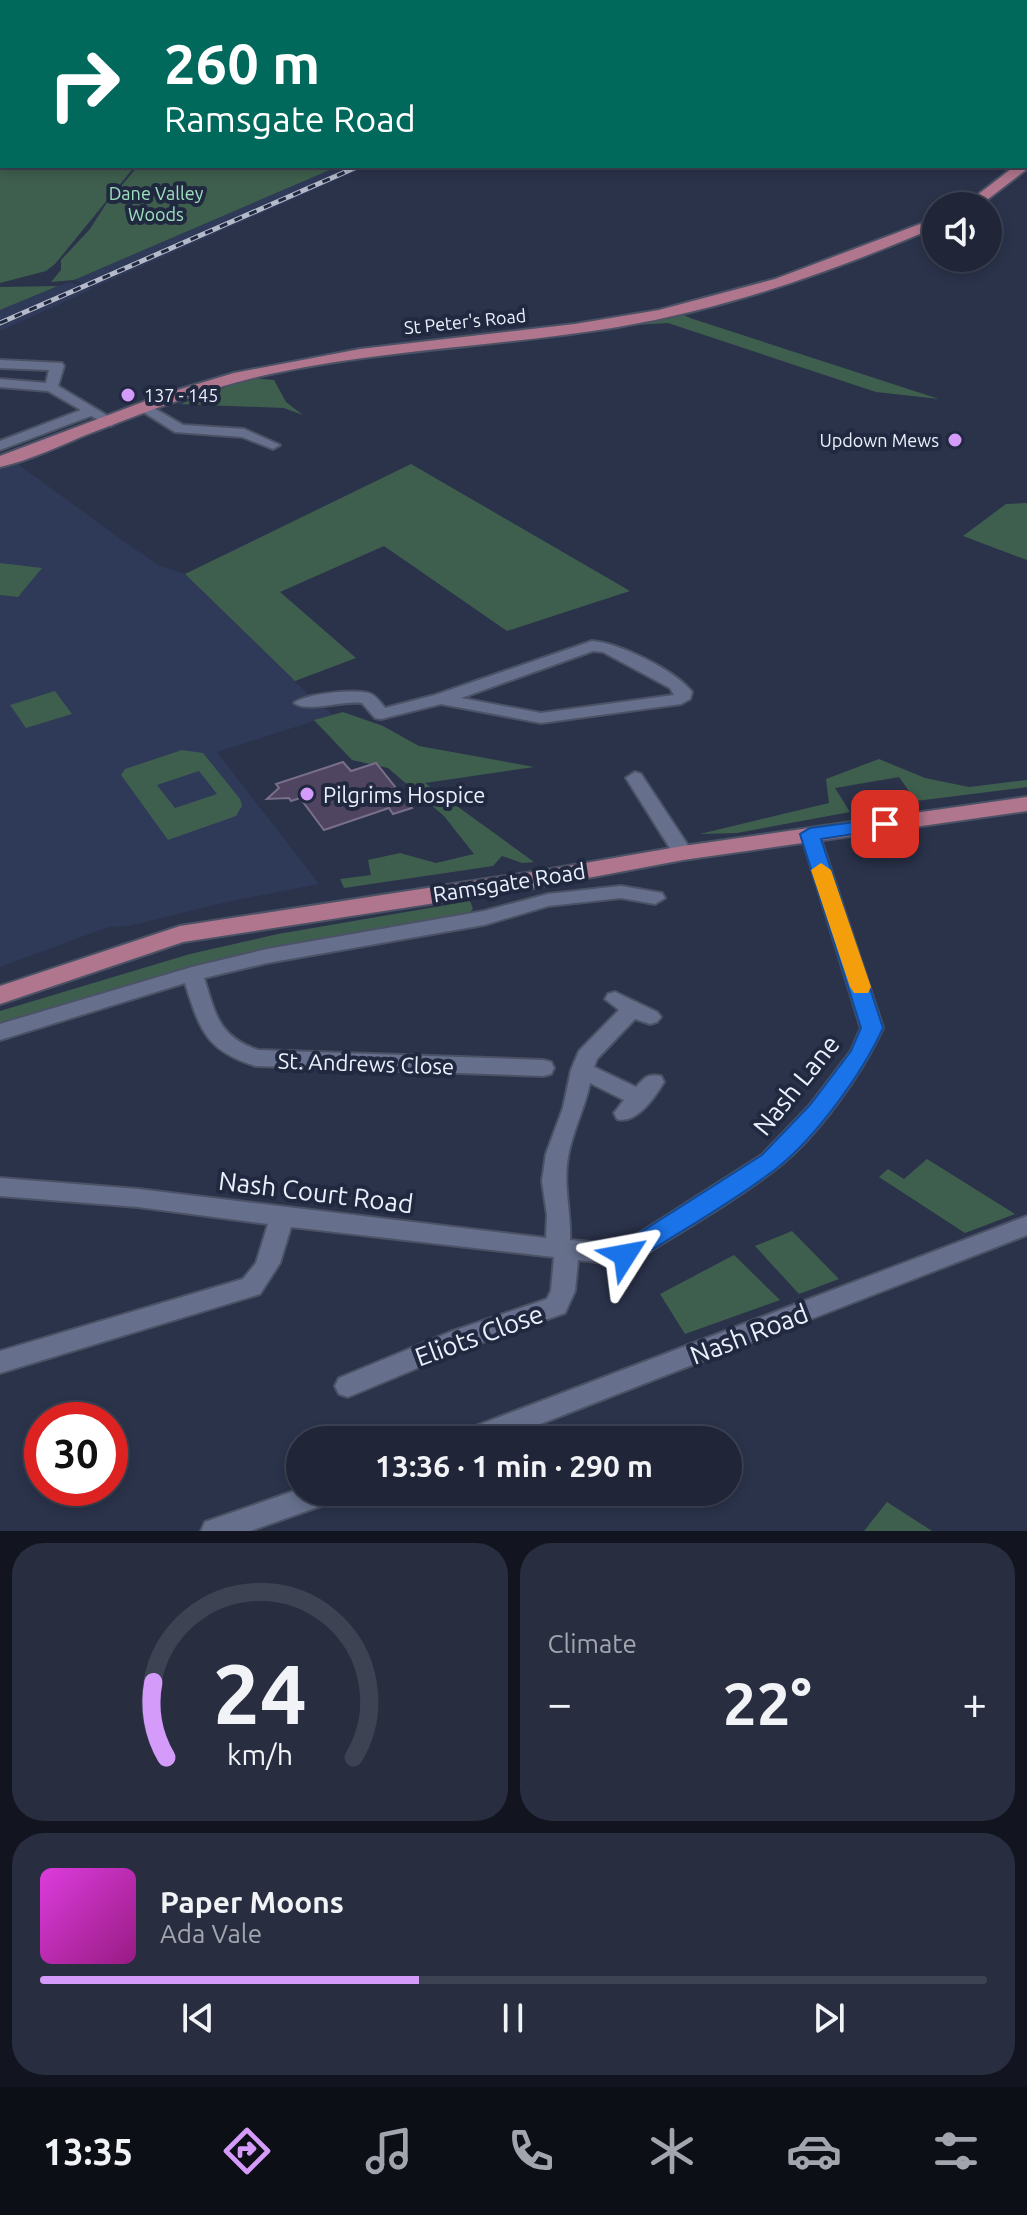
<!DOCTYPE html>
<html lang="en">
<head>
<meta charset="utf-8">
<style>
	:root { --surface:#202638; --page:#282e40; --text:#f1f3f6; --muted:#a2a5ae; --line:#3d4353; --accent:#d59bfb }
	body { margin:0; font-family:Ubuntu,sans-serif; background:var(--page); color:var(--text); height:100vh; display:flex; flex-direction:column; font-size:30px; white-space:nowrap }
	* { box-sizing:border-box; margin:0 }
	p { font-size:26px; color:var(--muted) }
	.icon { flex:none; width:44px; height:44px; fill:none; stroke:currentColor; stroke-width:2; stroke-linecap:round; stroke-linejoin:round }
	.map { position:relative; height:1531px; overflow:hidden }
	.drawer { display:flex; flex-direction:column; gap:12px; padding:12px; background:#12151f; flex:1 }
	.drawer>* { flex:none }
	.top-card { position:absolute; left:0px; top:0px; width:1028px; height:168px; box-shadow:0 4px 12px #0003,0 0 0 2px var(--line); background:#00695c; color:#fff; overflow:hidden }
	.tools { position:absolute; left:922px; top:192px; display:grid; gap:16px }
	.tools a { display:grid; place-items:center; width:80px; height:80px; border-radius:50%; background:var(--surface); box-shadow:0 4px 12px #0003,0 0 0 2px var(--line); font-size:40px }
	.speed { position:absolute; left:24px; top:1402px; display:flex; gap:16px; font-size:40px; font-weight:700; text-align:center }
	.speed>* { display:grid; place-content:center; width:104px; height:104px; border-radius:50%; background:var(--surface); box-shadow:0 4px 12px #0003,0 0 0 2px var(--line); line-height:1 }
	.speed .limit { border:12px solid #d22; background:#fff; color:#111 }
	.pin { position:absolute; display:grid; place-items:center; width:68px; height:68px; color:#fff; margin:-34px; border-radius:16px; box-shadow:0 4px 12px #0006 }
	.me { position:absolute; width:88px; margin:-44px; rotate:56deg; stroke-linejoin:round; filter:drop-shadow(0 0 6px #0008) }
	.turn { display:flex; align-items:center; gap:28px; height:168px; padding:0 32px; font-size:36px }
	.turn .icon { width:104px; height:104px; stroke-width:2.5 }
	.turn b { display:block; font-size:56px; line-height:68px }
	.big { font-size:60px; font-weight:700; line-height:1.1 }
	.drawer .widget { flex:1; display:flex; flex-direction:column; justify-content:center; gap:12px; min-width:0; padding:0 28px; border-radius:32px; background:var(--page) }
	.drawer .dial { align-items:center; gap:0 }
	.dial svg { height:208px; overflow:visible; fill:none; stroke:var(--line); stroke-width:7; stroke-linecap:round; text-anchor:middle }
	.dial text { fill:var(--text); stroke:none }
	.song { display:flex; align-items:center; gap:24px }
	.cover { width:96px; height:96px; border-radius:12px; background:linear-gradient(135deg,hsl(300 70% 55%),hsl(310 70% 35%)) }
	.played { height:8px; border-radius:4px; background:linear-gradient(90deg,var(--accent) 40%,var(--line) 40%) }
	.keys { display:flex; justify-content:space-around; direction:ltr }
	.heat { display:flex; justify-content:space-between; align-items:center; font-size:44px; direction:ltr }
	.drawer .tiles { flex:1; display:grid; gap:12px; grid-template-columns:1fr 1fr }
	.widget:last-child { grid-column:span 2 }
	.trip { position:absolute; left:286px; top:1426px; width:456px; height:80px; border-radius:40px; background:var(--surface); box-shadow:0 4px 12px #0003,0 0 0 2px var(--line); font-weight:700; line-height:80px; text-align:center }
	.dock { display:flex; height:128px; justify-content:space-around; align-items:center; background:#0d0f16; color:var(--muted) }
	.dock .icon { width:56px; height:56px }
	.dock .selected { color:var(--accent) }
	.dock b { font-size:36px; color:var(--text) }
	.map>svg:first-child { display:block }
	.built { fill:#2f3958 }
	.green { fill:#3f5f4e; fill-rule:evenodd }
	.building { fill:#4f4560; stroke:#796f8b; stroke-width:2 }
	.lines { fill:none; stroke-linecap:round; stroke-linejoin:round }
	.minor-casing { stroke:#4b5265; stroke-width:4 }
	.major-casing { stroke:#4b5265; stroke-width:4 }
	.minor { fill:#66708c; fill-rule:evenodd }
	.major { fill:#b0768d; fill-rule:evenodd }
	.rail-casing { stroke:#b4baca; stroke-width:5 }
	.rail { stroke:#212940; stroke-width:3; stroke-dasharray:8; stroke-linecap:butt }
	.route { fill:#1a73e8; stroke:#114b97; stroke-width:2 }
	.slow { fill:#f59e0b }
	.poi-dot { fill:#d59bfb; stroke:#212940; stroke-width:3 }
	.labels { text-anchor:middle; dominant-baseline:central; stroke-width:8; stroke-linejoin:round; paint-order:stroke }
	.far-park-label { font-size:18px; fill:#9ee0be; stroke:#212940 }
	.far-street-label { font-size:18px; fill:#ebf0fd; stroke:#212940 }
	.far-poi-label { font-size:18px; fill:#ebf0fd; stroke:#212940; text-anchor:start }
	.poi-label { font-size:22px; fill:#ebf0fd; stroke:#212940; text-anchor:start }
	.street-label { font-size:22px; fill:#ebf0fd; stroke:#212940 }
	.near-street-label { font-size:26px; fill:#ebf0fd; stroke:#212940 }
</style>
</head>
<body>
<div class="map">
<svg width="1027" height="1531" viewBox="0 0 1027 1531">
	<rect width="100%" height="100%" fill="#2b334b"/>
	<g class="built">
		<path d="M339,166H368L95,287L74,280Z"/>
		<path d="M69,282L93,289L0,331V310Z"/>
		<path d="M15,462L126,543L160,566L185,574L311,697L333,715L217,752L319,884L227,902L129,926L108,927L0,967V467Z"/>
	</g>
	<g class="green">
		<path d="M0,120L2,166H135L55,264L46,271L0,283Z"/>
		<path d="M138,166H339L74,280L51,282L61,270V260L90,229L106,204Z"/>
		<path d="M58,286L0,310V287Z"/>
		<path d="M676,312L693,319L939,399L876,392L668,323L621,326Z"/>
		<path d="M250,378L274,380L286,402L303,415L284,408L180,404Z"/>
		<path d="M411,464L630,591L507,631L384,546L280,592L356,658L295,681L185,574Z"/>
		<path d="M1027,503V560L963,536L1006,504Z"/>
		<path d="M0,563L42,568L18,597L0,595Z"/>
		<path d="M55,691L72,714L26,728L10,705Z"/>
		<path d="M343,712L383,726L419,746L534,767L425,783L534,862L522,863L502,856L493,866L344,888L340,879L371,875L368,860L400,853L436,863L474,854L444,816L388,768L352,760L314,720Z"/>
		<path d="M182,750L203,753L240,799L242,806L236,816L168,840L121,775L125,769ZM199,771L217,794L175,808L157,785Z"/>
		<path d="M879,759L925,778L969,787L1027,780V787L916,801L899,777L835,788L850,812L737,833L700,834L829,803L826,779Z"/>
		<path d="M470,901L473,909L464,918L304,945L0,1029V1011L190,954L278,934Z"/>
		<path d="M927,1159L1015,1214L965,1233L879,1177L888,1169L904,1179Z"/>
		<path d="M792,1231L839,1279L799,1294L755,1246Z"/>
		<path d="M734,1255L780,1300L685,1334L660,1294Z"/>
		<path d="M887,1502L932,1531H864Z"/>
	</g>
	<path class="building" d="M343,762L351,771L376,763L412,808L393,814L389,808L324,830L300,798L291,801L289,798L267,799L279,788L276,784Z"/>
	<g class="lines">
		<g class="minor-casing">
			<g id="minor">
				<path d="M127,0H145L147,2H129Z"/>
				<path d="M879,0H891L892,2H880Z"/>
				<rect x="0" y="29" width="2" height="6"/>
				<rect x="1026" y="56" width="1" height="6"/>
				<path d="M2,77V83L0,84V78Z"/>
				<path d="M2,107V113L0,114V108Z"/>
				<path d="M0,360L62,363L64,366L58,386L118,422L111,426L91,416L0,450V441L81,410L48,391L0,387V379L46,383L49,370L0,368Z"/>
				<path d="M145,403L183,425L244,429L280,445L273,449L242,437L175,432L140,410L138,407Z"/>
				<path d="M592,641C619,643 675,670 692,692L690,699L681,704L541,723L441,704L381,719L375,718L362,703C343,700 307,713 294,703C305,694 357,688 371,694C376,696 381,703 385,708L435,695ZM593,651L603,652L670,688L674,695L541,713L461,698Z"/>
				<path d="M635,772L641,774L693,853L690,857H676L673,853L626,778Z"/>
				<path d="M810,828L819,834L883,1028C862,1074 817,1137 777,1168C732,1203 681,1231 633,1262L625,1265L578,1260L575,1291L565,1313L468,1347L348,1397L339,1394L335,1386L339,1378L450,1332L547,1299L551,1291L554,1257L291,1227L280,1263L260,1294L0,1373V1351L243,1279L256,1263L268,1224L138,1207L0,1196V1178L138,1189L546,1238L547,1215L542,1181L546,1154L563,1108L571,1070L579,1051L619,1010L605,999L608,994L615,992L657,1012L661,1017L657,1022L650,1024L635,1019L597,1059L594,1067L636,1087C644,1078 648,1073 661,1076L664,1082C655,1097 636,1125 617,1119L614,1113L624,1100L590,1083C585,1108 572,1132 568,1157C563,1185 571,1212 570,1240L621,1245L762,1155L810,1105L851,1051L861,1028L801,834Z"/>
				<path d="M621,886L662,893L665,898L655,904L621,898L548,906L484,925L267,963L204,978C216,1015 218,1036 258,1050L543,1060L551,1062L554,1068L551,1074L543,1076L256,1066C206,1051 200,1030 185,983L0,1040V1024L192,967L267,949L484,911L548,894Z"/>
				<path d="M1027,1216V1235L499,1440H456L460,1432Z"/>
				<path d="M300,1489V1492H338L335,1501L250,1531H201L205,1522Z"/>
			</g>
		</g>
		<g class="major-casing">
			<g id="major">
				<path d="M1027,163V169L979,206H963L1015,166H1026Z"/>
				<path d="M936,218V227C834,271 729,308 618,327C504,346 388,349 275,373C212,386 151,410 91,433C61,445 31,460 0,467V456L164,394L234,373L360,349L575,324L659,310L775,279Z"/>
				<path d="M1027,797V811L683,860L545,886L183,942L0,1004V986L180,926L545,870L683,846Z"/>
			</g>
		</g>
		<use href="#minor" class="minor"/>
		<use href="#major" class="major"/>
		<g class="rail-casing">
			<g id="rail">
				<path d="M727,2L731,0"/>
				<path d="M0,323L359,166"/>
			</g>
		</g>
		<use href="#rail" class="rail"/>
	</g>
	<path class="route" d="M885,818L892,820L894,824L892,828L821,839L883,1028C862,1074 816,1137 777,1168C732,1203 680,1231 633,1262L625,1265L616,1262L612,1255L616,1248L762,1155L810,1105L851,1051L861,1028L800,834L810,828Z"/>
	<path class="slow" d="M821,863L831,870L871,987L868,993H854L850,987L811,870Z"/>
	<g class="poi-dot">
		<circle cx="128" cy="395" r="8"/>
		<circle cx="955" cy="440" r="8"/>
		<circle cx="307" cy="794" r="8"/>
	</g>
	<g class="labels">
		<g class="far-park-label">
			<text x="156" y="193">Dane Valley<tspan x="156" dy="21">Woods</tspan></text>
		</g>
		<g class="far-street-label">
			<text transform="translate(465 321) rotate(-6)">St Peter's Road</text>
		</g>
		<g class="far-poi-label">
			<text x="144" y="395">137 - 145</text>
			<text x="939" y="440" text-anchor="end">Updown Mews</text>
		</g>
		<g class="poi-label">
			<text x="323" y="794">Pilgrims Hospice</text>
		</g>
		<g class="street-label">
			<text transform="translate(509 882) rotate(-9)">Ramsgate Road</text>
			<text transform="translate(366 1063) rotate(2)">St. Andrews Close</text>
		</g>
		<g class="near-street-label">
			<text transform="translate(796 1085) rotate(-51)">Nash Lane</text>
			<text transform="translate(316 1192) rotate(7)">Nash Court Road</text>
			<text transform="translate(749 1334) rotate(-21)">Nash Road</text>
			<text transform="translate(479 1335) rotate(-20)">Eliots Close</text>
		</g>
	</g>
</svg>
<div class="tools">
<a><svg class="icon" aria-label="sound" viewBox="0 0 24 24"><path d="M4 9h4l5-4v14l-5-4H4zM17 9q2 3 0 6"/></svg></a>
</div>
<div class="speed"><div class="limit">30</div></div>
<div class="pin" style="left:885px;top:824px;background:#d93025"><svg class="icon" aria-label="arrive" viewBox="0 0 24 24"><path d="M6 21V4h12l-3 4 3 4H6"/></svg></div>
<svg class="me" style="left:625px;top:1255px" viewBox="-20 -20 40 40"><path d="M0-17L14 15 0 8-14 15z" fill="#1a73e8" stroke="#fff" stroke-width="4"/></svg>
<div class="trip">13:36 · 1 min · 290 m</div>
<div class="top-card">
<div class="turn"><svg class="icon" aria-label="right" viewBox="0 0 24 24"><path d="M7 20v-9h11M14 6l5 5-5 5"/></svg><div><b>260 m</b>Ramsgate Road</div></div>
</div>
</div>
<section class="drawer">
<div class="tiles">
<div class="widget dial"><svg viewBox="0 0 100 80">
<path d="M14 69A42 42 0 1 1 86 69"/>
<path d="M14 69A42 42 0 0 1 9 40" stroke="#d59bfb"/>
<text x="50" y="56" font-size="32" font-weight="700">24</text>
<text x="50" y="72" font-size="11">km/h</text>
</svg></div>
<div class="widget"><p>Climate</p>
<div class="heat"><a>−</a><b class="big">22°</b><a>+</a></div>
</div>
<div class="widget">
<div class="song"><i class="cover"></i><div><b>Paper Moons</b><p>Ada Vale</p></div></div>
<div class="played"></div>
<div class="keys"><svg class="icon" aria-label="previous" viewBox="0 0 24 24"><path d="M18 5L8 12l10 7zM5 5v14"/></svg><svg class="icon" aria-label="pause" viewBox="0 0 24 24"><path d="M8 5v14M16 5v14"/></svg><svg class="icon" aria-label="next" viewBox="0 0 24 24"><path d="M6 5l10 7-10 7zM19 5v14"/></svg></div>
</div>
</div>
</section>
<nav class="dock">
<b>13:35</b>
<svg class="icon selected" aria-label="directions" viewBox="0 0 24 24"><path d="M12 3l9 9-9 9-9-9zM9 14v-3h6M13 9l2 2-2 2"/></svg>
<svg class="icon" aria-label="music" viewBox="0 0 24 24"><path d="M9 18V5l10-2v13"/><circle cx="6" cy="18" r="3"/><circle cx="16" cy="16" r="3"/></svg>
<svg class="icon" aria-label="phone" viewBox="0 0 24 24"><path d="M5 4h4l2 5-3 2q2 4 5 5l2-3 5 2v4C11 20 4 13 5 4z"/></svg>
<svg class="icon" aria-label="climate" viewBox="0 0 24 24"><path d="M12 3v18M4 7l16 10M4 17L20 7"/></svg>
<svg class="icon" aria-label="car" viewBox="0 0 24 24"><path d="M5 17H2v-5l4-1 3-4h7l3 4 3 1v5h-3M9 17h6M6 11h13"/><circle cx="7" cy="17" r="2"/><circle cx="17" cy="17" r="2"/></svg>
<svg class="icon" aria-label="filters" viewBox="0 0 24 24"><path d="M4 7h16M4 17h16"/><circle cx="9" cy="7" r="2"/><circle cx="15" cy="17" r="2"/></svg>
</nav>
</body>
</html>
